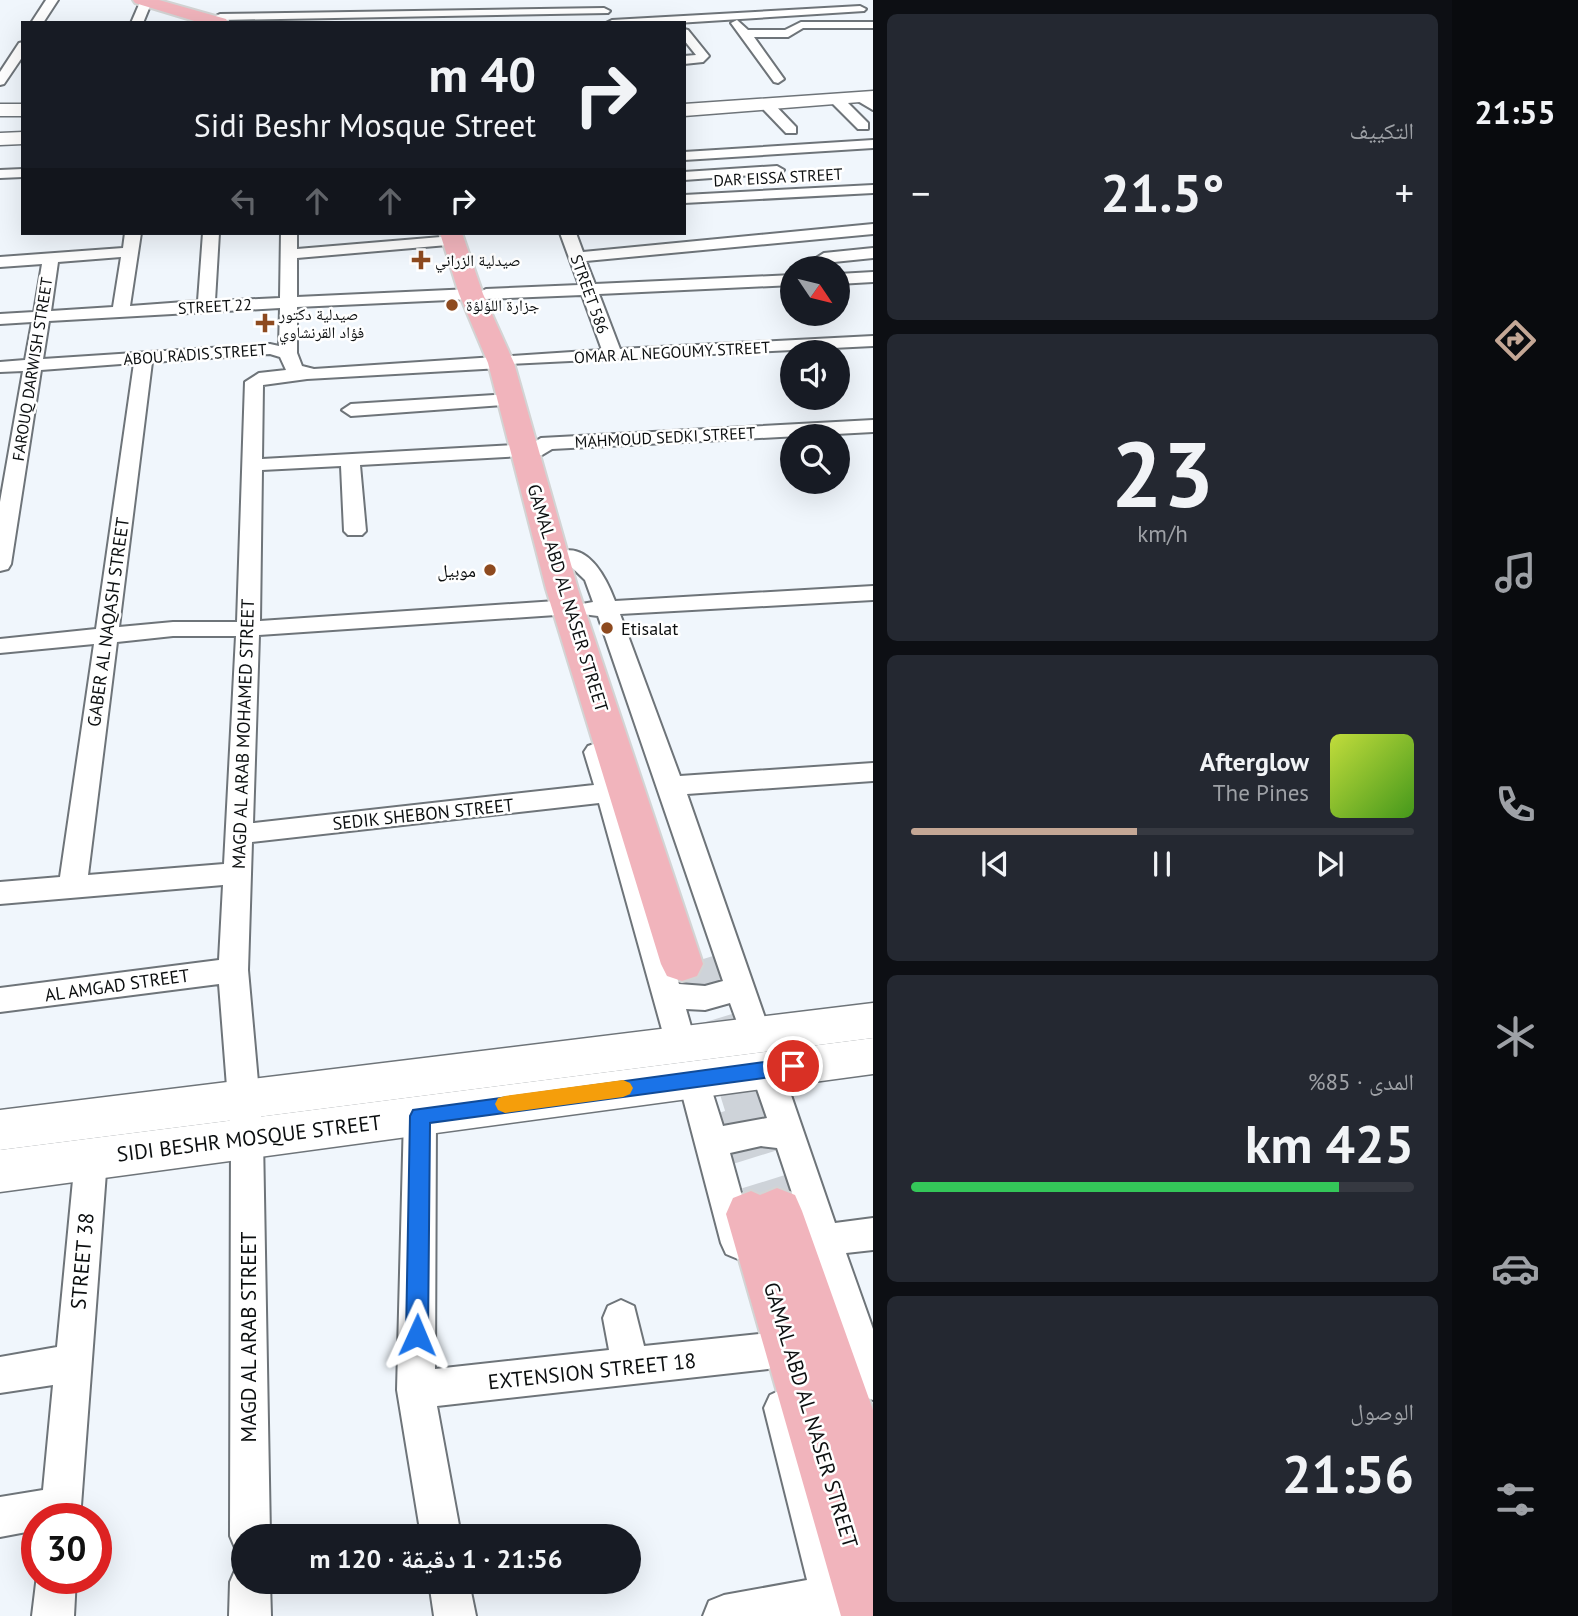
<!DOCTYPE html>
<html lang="ar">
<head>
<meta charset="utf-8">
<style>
	:root { --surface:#171b24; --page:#242831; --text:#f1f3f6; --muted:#9ea1a6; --line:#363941; --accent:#c4a795 }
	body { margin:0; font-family:"PT Sans","Noto Naskh Arabic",sans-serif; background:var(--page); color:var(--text); direction:rtl; height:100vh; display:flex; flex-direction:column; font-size:26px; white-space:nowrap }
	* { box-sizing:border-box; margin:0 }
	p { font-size:23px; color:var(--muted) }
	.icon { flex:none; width:38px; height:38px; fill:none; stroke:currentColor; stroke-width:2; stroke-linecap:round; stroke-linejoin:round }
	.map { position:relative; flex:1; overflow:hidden; direction:ltr }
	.details { display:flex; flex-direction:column; gap:14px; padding:14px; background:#0d0f14; width:579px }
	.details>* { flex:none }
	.hud { position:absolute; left:21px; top:21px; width:665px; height:214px; border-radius:0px; box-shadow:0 7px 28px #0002; direction:rtl; background:#171b24; color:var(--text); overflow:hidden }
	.needle { width:46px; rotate:125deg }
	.controls { position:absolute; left:780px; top:256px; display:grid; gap:14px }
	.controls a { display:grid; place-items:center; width:70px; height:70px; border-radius:50%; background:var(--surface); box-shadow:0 7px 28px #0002; font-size:35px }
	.speed { position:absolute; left:21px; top:1503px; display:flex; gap:14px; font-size:35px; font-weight:700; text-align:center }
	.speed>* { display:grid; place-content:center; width:91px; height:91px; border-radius:50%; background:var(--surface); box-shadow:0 7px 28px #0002; line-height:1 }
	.speed .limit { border:10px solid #d22; background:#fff; color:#111 }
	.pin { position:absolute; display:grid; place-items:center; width:60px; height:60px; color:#fff; margin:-30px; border:4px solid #fff; border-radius:50%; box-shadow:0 2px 7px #0007 }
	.me { position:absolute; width:77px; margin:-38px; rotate:1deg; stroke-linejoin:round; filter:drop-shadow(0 0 5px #0008) }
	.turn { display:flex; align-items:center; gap:24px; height:147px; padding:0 35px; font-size:32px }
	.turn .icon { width:91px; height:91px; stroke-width:2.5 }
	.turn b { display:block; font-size:49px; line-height:60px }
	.lanes { display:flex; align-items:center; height:66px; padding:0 35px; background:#0003; justify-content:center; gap:35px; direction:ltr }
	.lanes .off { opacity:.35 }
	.big { font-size:52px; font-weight:800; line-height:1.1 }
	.details .tile { flex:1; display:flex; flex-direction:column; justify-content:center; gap:10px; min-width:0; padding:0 24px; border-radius:10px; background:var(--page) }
	.details .dial { align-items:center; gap:0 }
	.dial b { font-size:91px; line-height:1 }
	.song { display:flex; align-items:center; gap:21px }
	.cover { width:84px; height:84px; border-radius:10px; background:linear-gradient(135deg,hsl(70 70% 55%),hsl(100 70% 35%)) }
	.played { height:7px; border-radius:4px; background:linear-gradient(90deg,var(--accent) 45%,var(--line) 45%) }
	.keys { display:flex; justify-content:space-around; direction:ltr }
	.heat { display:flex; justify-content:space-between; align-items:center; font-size:38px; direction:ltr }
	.charge { height:10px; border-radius:5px; background:linear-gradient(90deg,#34c759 85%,var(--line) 0) }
	.trip { position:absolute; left:231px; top:1524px; width:410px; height:70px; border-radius:35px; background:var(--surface); box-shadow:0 7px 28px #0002; font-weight:800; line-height:70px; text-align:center; direction:rtl }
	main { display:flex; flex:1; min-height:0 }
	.dock { display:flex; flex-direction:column; width:126px; justify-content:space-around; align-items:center; background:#090b0e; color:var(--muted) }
	.dock .icon { width:49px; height:49px }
	.dock .active { color:var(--accent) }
	.dock b { font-size:32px; color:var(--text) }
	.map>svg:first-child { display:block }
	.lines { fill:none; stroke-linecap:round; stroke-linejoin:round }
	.primary-tunnel-far1 { stroke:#ced3d9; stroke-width:41; stroke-dasharray:41 20; stroke-linecap:butt }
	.primary-tunnel { stroke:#ced3d9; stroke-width:53; stroke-dasharray:53 26; stroke-linecap:butt }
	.street-casing { stroke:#6e7479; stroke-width:4 }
	.secondary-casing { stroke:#6e7479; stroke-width:3 }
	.primary-casing { stroke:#d3d4d4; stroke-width:4 }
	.street { fill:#fff; fill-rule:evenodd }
	.secondary { fill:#fff; fill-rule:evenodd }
	.primary { fill:#f1b4bc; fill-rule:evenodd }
	.route { fill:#1a73e8; stroke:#114b97; stroke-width:2 }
	.slow { fill:#f59e0b }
	.poi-dot { fill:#8e4a1f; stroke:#fff; stroke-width:2.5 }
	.labels { text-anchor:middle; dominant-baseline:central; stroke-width:5; stroke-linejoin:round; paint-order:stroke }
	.far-street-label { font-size:16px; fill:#0c0f10; stroke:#fff }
	.far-poi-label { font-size:16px; fill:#0c0f10; stroke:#fff; text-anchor:start }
	.poi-label { font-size:18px; fill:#0c0f10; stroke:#fff; text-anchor:end }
	.street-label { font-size:18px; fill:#0c0f10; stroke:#fff }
	.near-street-label { font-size:21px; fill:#0c0f10; stroke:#fff }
</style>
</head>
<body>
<main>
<nav class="dock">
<b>21:55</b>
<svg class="icon active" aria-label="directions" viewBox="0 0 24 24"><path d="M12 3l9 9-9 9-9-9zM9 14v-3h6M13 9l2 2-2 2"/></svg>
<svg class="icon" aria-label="music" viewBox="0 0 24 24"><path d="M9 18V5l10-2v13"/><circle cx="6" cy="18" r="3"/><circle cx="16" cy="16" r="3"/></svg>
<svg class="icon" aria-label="phone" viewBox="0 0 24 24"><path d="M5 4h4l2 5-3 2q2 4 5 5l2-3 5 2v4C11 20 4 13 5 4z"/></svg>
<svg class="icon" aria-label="climate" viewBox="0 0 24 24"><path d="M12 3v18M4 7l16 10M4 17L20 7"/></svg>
<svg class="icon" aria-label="car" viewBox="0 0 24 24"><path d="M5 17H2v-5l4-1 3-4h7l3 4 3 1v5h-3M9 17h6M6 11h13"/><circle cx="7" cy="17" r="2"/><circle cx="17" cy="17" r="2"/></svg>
<svg class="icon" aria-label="filters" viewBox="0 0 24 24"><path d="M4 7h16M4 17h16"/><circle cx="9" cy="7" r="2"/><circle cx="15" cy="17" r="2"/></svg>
</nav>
<section class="details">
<div class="tile"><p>التكييف</p>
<div class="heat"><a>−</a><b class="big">21.5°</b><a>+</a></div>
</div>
<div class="tile dial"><b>23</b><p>km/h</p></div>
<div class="tile">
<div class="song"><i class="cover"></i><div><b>Afterglow</b><p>The Pines</p></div></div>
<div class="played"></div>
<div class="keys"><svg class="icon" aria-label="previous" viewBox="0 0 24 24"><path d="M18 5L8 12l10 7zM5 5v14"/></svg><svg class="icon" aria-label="pause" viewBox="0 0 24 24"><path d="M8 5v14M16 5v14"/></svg><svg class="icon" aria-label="next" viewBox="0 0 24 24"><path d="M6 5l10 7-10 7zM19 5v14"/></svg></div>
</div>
<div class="tile"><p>المدى · 85%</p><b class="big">425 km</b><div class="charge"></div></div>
<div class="tile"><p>الوصول</p><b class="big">21:56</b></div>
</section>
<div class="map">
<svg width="873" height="1616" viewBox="0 0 873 1616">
	<rect width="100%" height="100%" fill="#f0f6fc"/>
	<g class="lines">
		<path class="primary-tunnel-far1" d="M700,960L745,1106"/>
		<path class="primary-tunnel" d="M744,1105L777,1211"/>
		<g class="street-casing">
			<g id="street">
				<path d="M46,0H58L43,23H31Z"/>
				<path d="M141,0L152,1L143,23H131Z"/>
				<path d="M860,6L866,9L864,11L677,23H606L612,20Z"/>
				<path d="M604,8L610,11L608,13L220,20L214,17L220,14Z"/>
				<path d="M737,20L748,30H785L801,22H873V28H803L788,37H754L784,79L778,83L774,82L731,23Z"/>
				<path d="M684,29L688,30L709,56L703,62L684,64V56L696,55L684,40Z"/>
				<path d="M23,42V56L4,84L0,85V72L19,43Z"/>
				<path d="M861,93L873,100V110L856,100V94Z"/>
				<path d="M836,95L841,96L868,123V129H858L831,102L830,99Z"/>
				<path d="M766,100L771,101L796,127V133H786L761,107L759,104Z"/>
				<path d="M873,140V148L684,160V152Z"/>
				<path d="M777,166L784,170L782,173L684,180V172Z"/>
				<path d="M23,169V177L0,178V170Z"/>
				<path d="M873,185V193L684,203V195Z"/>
				<path d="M873,224V234L586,261L595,284L793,275V285L599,294L620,349L873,336V346L509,364L501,368L307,379L263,385L262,459L531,444L541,438L873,420V432L552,449L542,455L360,465L366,531L362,535H348L344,531L341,466L262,470L260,621L556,601L564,603L567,608L564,613L556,615L259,635L253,823L594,785L584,752L588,746L597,743L606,746L679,984L705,986L723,981L598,616L582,614L579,609L582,604L593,602L585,580L560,556L563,551C590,545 607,580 615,601L873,586V600L620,614L680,776L873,763V781L687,794L771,1035L767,1044L756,1048L745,1044L730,1003L705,1010L686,1009L696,1044L692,1053L681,1057L670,1053L666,1044L599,803L252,842L248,970L263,1138L270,1536H243V1553L236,1550L230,1536L231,1138L219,984L0,1012V988L219,960L223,885L0,904V882L60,877L94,644L0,653V639L96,629L134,363L41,370L11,564L8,569L0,571V502L23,371L0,372V362L25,360L32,322L0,324V314L34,312L42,264L0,267V257L123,248L125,233H141L130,306L198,301L203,233H219L215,301L280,298L281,233H297V249L453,236L461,241L459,244L297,258V297L471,289L478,293L486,289L579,285L560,233H576L583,252ZM121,257L113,307L51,311L58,262ZM478,295L486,299L582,295L602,350L314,369L302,366L297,353V307L471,299ZM280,308L279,346L270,344L43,359L49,321ZM270,354L280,357L286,370L259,373L245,382L237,622H173L119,627L152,362ZM173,636H236L224,864L88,875L117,642Z"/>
				<path d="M873,248V258L824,263L816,258L824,253Z"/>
				<path d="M873,272V282L838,284V274Z"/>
				<path d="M511,394L518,396L520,400L518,404L351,416L342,410L351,404Z"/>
				<path d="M766,1056L777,1060L782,1069L835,1223L873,1218V1250L846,1253L873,1329V1400L860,1395L855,1382L777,1148L761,1146L730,1153L755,1243L750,1254L738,1259L726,1254L721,1243L678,1079L683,1069L694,1066L705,1069L723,1126L767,1118L750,1069L755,1060Z"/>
				<path d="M420,1102L431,1106L436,1116L435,1369L609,1350L603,1318L608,1306L621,1300L634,1306L644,1346L768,1333L781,1338L786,1351L781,1364L768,1369L437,1406L461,1536H421L397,1390L404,1116L409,1106Z"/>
				<path d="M91,1144L103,1149L107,1159L80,1519H37V1530L0,1537V1497L43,1490L53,1385L0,1393V1357L57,1347L75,1159L79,1149Z"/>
				<path d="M783,1389L796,1395L802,1408L858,1616H703L709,1601L724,1595L807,1580L764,1408L770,1395Z"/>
				<path d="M243,1564V1582H270L271,1616H229L230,1582L236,1568Z"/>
				<path d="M37,1575V1578H76L74,1616H32Z"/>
				<path d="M429,1582H469L476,1616H434Z"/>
			</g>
		</g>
		<g class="secondary-casing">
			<g id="secondary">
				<path d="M873,91V101L684,116V104Z"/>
				<rect x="0" y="104" width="23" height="12"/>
				<path d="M23,132V144L0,145V133Z"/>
				<path d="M873,1003V1038L0,1150V1110Z"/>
				<path d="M873,1038V1074L0,1192V1150Z"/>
			</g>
		</g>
		<g class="primary-casing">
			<g id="primary">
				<path d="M133,0H159L226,19L228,23H201L135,3Z"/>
				<path d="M440,233H462L483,294L514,363L578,589L703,964L697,976L682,981L667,976L661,964L546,589L488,363L459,294Z"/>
				<path d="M777,1188L795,1195L802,1211L873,1410V1616H841L726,1214L733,1198L751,1191L760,1195Z"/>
			</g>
		</g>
		<use href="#street" class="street"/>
		<use href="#secondary" class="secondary"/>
		<use href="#primary" class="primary"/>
	</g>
	<path class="route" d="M793,1058L799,1060L802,1066L799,1072L793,1074L430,1123L428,1335L425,1343L417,1346L409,1343L406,1335L410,1116L413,1110Z"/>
	<path class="slow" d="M623,1080L630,1083L633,1088L630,1094L623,1097L505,1113L498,1110L495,1104L498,1098L505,1096Z"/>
	<g class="poi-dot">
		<path d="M417.5 249.5h7v7h7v7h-7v7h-7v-7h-7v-7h7z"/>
		<circle cx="452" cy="305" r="7"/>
		<path d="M261.5 312.5h7v7h7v7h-7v7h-7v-7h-7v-7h7z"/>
		<circle cx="490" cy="570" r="7"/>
		<circle cx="607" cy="628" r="7"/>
	</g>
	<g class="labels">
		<g class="far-street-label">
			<text transform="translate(778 177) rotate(-3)">DAR EISSA STREET</text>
			<text transform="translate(590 294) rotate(70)">STREET 586</text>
			<text transform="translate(215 306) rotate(-3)">STREET 22</text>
			<text transform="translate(672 352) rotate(-3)">OMAR AL NEGOUMY STREET</text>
			<text transform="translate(195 354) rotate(-4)">ABOU RADIS STREET</text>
			<text transform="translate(32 369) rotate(-81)">FAROUQ DARWISH STREET</text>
			<text transform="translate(665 437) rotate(-3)">MAHMOUD SEDKI STREET</text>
		</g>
		<g class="far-poi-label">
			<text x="435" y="260">صيدلية الزراني</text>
			<text x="466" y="305">جزارة اللؤلؤة</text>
			<text x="279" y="314">صيدلية دكتور<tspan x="279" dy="18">فؤاد القرنشاوي</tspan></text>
		</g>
		<g class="poi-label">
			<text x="476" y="570">موبيل</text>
			<text x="621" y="628" text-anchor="start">Etisalat</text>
		</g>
		<g class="street-label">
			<text transform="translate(568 598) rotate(73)">GAMAL ABD AL NASER STREET</text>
			<text transform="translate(108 622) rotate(-82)">GABER AL NAQASH STREET</text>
			<text transform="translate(243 734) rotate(-88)">MAGD AL ARAB MOHAMED STREET</text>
			<text transform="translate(423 814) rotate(-6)">SEDIK SHEBON STREET</text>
			<text transform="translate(117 985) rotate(-8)">AL AMGAD STREET</text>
		</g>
		<g class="near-street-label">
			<text transform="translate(249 1138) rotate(-7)">SIDI BESHR MOSQUE STREET</text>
			<text transform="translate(82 1261) rotate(-85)">STREET 38</text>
			<text transform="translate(248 1337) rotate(-90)">MAGD AL ARAB STREET</text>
			<text transform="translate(592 1371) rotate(-6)">EXTENSION STREET 18</text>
			<text transform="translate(811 1415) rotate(73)">GAMAL ABD AL NASER STREET</text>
		</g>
	</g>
</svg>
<div class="controls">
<a><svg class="needle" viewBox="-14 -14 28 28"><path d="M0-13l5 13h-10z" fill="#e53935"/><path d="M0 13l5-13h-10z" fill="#9ea1a6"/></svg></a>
<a><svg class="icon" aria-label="sound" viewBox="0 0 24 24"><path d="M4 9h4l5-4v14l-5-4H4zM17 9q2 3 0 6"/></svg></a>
<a><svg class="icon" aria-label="search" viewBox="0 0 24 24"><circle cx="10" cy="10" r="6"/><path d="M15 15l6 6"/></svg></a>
</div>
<div class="speed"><div class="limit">30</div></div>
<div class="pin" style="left:793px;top:1066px;background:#d93025"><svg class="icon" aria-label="arrive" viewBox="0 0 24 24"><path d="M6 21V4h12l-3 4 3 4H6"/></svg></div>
<svg class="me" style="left:417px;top:1335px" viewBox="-20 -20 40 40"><path d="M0-17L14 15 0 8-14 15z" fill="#1a73e8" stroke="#fff" stroke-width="4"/></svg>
<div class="trip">21:56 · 1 دقيقة · 120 m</div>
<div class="hud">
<div class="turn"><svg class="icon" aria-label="right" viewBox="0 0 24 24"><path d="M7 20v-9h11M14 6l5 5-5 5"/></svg><div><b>40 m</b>Sidi Beshr Mosque Street</div></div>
<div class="lanes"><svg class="icon off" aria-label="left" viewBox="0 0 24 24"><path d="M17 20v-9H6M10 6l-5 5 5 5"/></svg><svg class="icon off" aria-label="ahead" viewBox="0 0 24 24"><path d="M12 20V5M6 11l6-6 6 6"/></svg><svg class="icon off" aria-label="ahead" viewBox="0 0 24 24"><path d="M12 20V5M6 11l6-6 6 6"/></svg><svg class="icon" aria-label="right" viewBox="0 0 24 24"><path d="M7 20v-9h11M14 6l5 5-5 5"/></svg></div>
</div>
</div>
</main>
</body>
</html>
